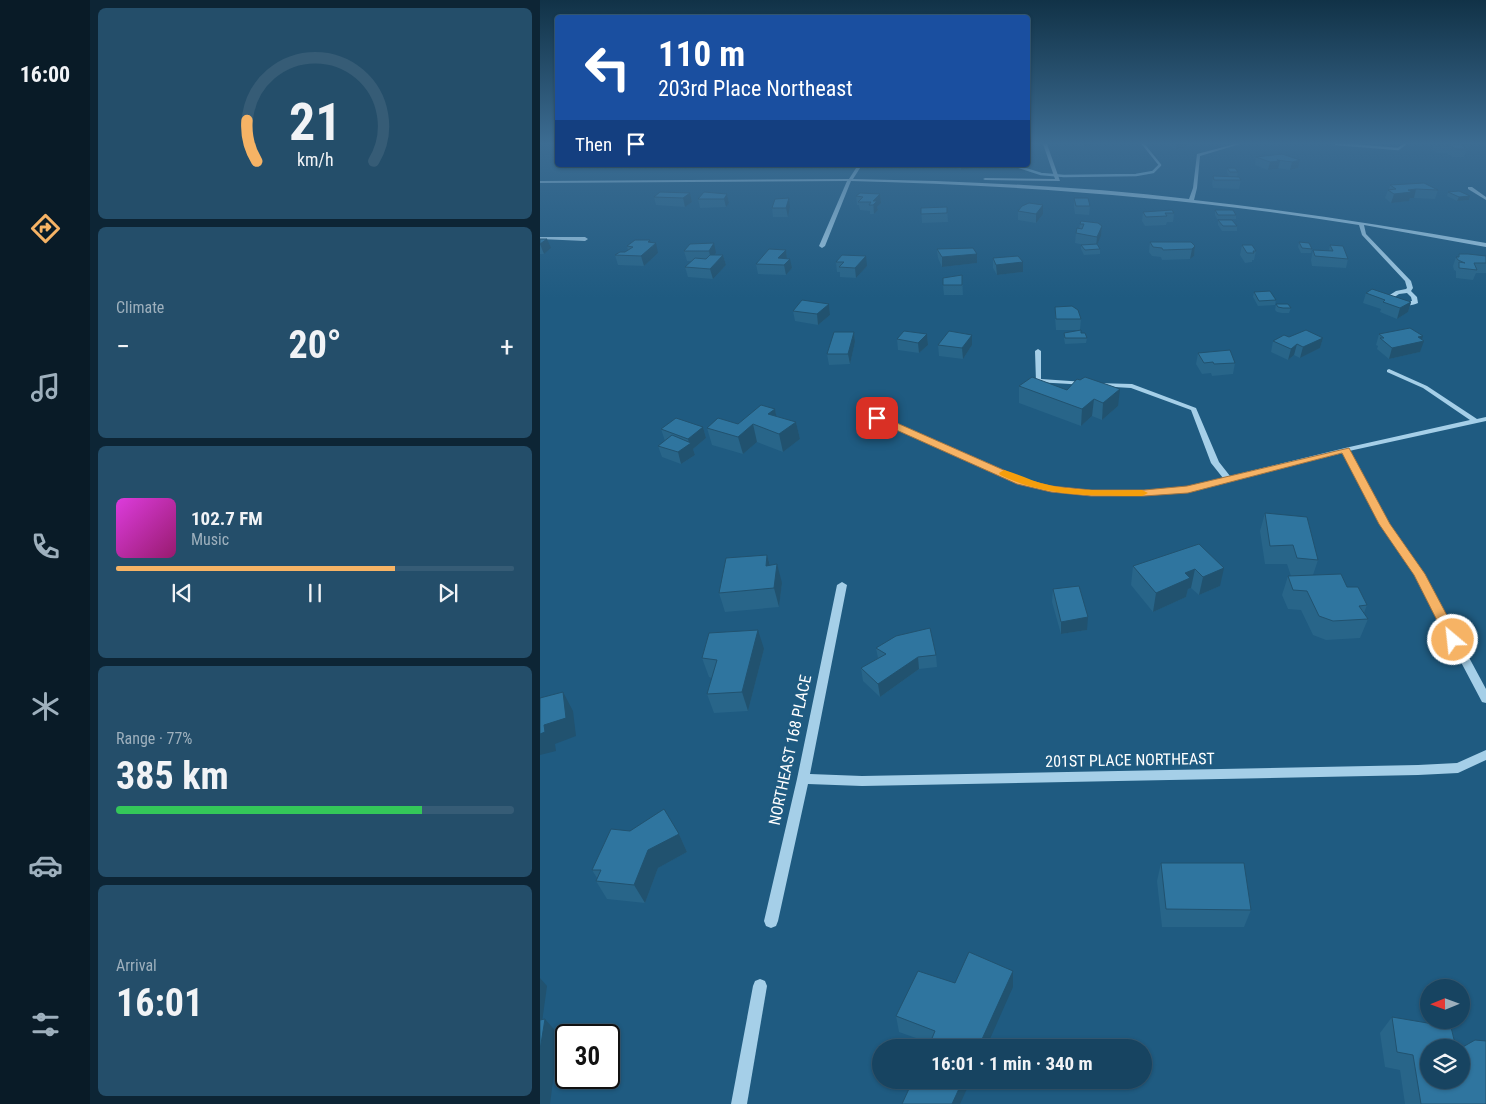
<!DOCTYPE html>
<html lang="en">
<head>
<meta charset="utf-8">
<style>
	:root { --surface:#174461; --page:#244e6a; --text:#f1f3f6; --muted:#9eb0bd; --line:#365c76; --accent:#f6b365 }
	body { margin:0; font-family:"Roboto Condensed",sans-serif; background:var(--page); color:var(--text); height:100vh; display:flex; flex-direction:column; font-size:19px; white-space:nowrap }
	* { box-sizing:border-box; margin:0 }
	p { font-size:16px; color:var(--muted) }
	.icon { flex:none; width:28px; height:28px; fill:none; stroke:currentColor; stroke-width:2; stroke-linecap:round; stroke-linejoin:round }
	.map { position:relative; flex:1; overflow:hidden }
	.details { display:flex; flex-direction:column; gap:8px; padding:8px; background:#0d2535; width:450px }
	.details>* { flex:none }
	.hud { position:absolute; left:15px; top:15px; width:475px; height:152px; border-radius:5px; box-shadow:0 1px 4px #0004,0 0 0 1px var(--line); background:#1a4fa0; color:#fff; overflow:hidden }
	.needle { width:32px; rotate:269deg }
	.controls { position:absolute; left:880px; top:979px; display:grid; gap:10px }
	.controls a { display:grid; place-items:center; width:50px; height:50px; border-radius:50%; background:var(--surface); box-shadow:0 1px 4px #0004,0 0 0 1px var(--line); font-size:25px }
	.speed { position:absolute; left:15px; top:1024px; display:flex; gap:10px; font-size:25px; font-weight:700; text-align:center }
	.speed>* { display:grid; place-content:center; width:65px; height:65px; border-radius:50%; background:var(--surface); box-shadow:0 1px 4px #0004,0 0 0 1px var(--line); line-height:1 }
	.speed .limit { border:2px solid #111; border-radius:8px; background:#fff; color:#111 }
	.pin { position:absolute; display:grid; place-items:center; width:42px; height:42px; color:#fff; margin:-21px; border-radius:10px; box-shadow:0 2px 8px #0006 }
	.me { position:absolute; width:55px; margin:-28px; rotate:332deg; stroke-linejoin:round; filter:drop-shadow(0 0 4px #0008) }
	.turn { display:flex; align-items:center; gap:18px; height:105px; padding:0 20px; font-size:22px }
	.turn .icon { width:65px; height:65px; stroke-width:2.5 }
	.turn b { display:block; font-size:35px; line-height:42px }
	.then { display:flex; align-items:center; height:48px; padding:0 20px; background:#0003; gap:10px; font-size:19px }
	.big { font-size:38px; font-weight:700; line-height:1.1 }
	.details .tile { flex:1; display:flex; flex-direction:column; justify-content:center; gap:8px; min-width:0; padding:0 18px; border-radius:8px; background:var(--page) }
	.details .dial { align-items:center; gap:0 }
	.dial svg { height:130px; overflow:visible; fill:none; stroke:var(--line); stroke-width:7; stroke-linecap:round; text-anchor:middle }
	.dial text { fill:var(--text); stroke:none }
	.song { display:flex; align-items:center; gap:15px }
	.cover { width:60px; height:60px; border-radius:8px; background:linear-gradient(135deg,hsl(300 70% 55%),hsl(320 70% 35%)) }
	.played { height:5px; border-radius:2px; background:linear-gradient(90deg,var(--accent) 70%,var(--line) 70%) }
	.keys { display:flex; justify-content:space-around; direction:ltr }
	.heat { display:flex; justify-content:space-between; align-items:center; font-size:28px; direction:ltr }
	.charge { height:8px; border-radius:4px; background:linear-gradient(90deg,#34c759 77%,var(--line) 0) }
	.trip { position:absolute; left:332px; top:1039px; width:280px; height:50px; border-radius:25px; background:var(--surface); box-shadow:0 1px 4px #0004,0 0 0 1px var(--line); font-weight:700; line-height:50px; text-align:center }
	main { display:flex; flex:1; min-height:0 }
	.tabs { display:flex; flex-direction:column; width:90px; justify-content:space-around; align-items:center; background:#091b27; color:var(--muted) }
	.tabs .icon { width:35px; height:35px }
	.tabs .active { color:var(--accent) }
	.tabs b { font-size:22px; color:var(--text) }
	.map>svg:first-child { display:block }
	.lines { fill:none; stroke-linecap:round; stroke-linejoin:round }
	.stream { stroke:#99cdea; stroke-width:2.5 }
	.minor { fill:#a5cfe8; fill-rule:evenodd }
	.wall { fill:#286589 }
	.shaded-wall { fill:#21526f }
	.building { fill:#2f759f; stroke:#21526f }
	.route { fill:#f6b365; stroke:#a07442 }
	.slow { fill:#f59e0b }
	.labels { text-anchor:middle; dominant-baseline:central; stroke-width:5; stroke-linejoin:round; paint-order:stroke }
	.near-street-label { font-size:16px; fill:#fff; stroke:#1f5b81 }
</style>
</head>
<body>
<main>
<nav class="tabs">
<b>16:00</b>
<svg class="icon active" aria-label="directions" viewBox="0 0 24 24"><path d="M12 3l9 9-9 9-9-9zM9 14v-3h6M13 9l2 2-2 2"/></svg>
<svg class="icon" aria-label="music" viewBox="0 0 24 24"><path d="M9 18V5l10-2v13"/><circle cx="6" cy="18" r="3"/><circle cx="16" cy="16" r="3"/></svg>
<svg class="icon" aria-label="phone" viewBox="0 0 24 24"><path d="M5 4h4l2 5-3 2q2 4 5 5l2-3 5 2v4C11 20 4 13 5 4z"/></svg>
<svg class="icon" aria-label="climate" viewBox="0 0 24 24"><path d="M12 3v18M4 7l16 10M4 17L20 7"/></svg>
<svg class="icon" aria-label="car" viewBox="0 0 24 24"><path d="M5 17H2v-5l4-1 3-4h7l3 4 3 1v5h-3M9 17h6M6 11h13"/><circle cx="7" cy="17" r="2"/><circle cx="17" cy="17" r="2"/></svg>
<svg class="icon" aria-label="filters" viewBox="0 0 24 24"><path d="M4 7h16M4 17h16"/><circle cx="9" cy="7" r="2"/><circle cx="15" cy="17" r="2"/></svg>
</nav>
<section class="details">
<div class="tile dial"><svg viewBox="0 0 100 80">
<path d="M14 69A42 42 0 1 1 86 69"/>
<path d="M14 69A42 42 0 0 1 8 44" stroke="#f6b365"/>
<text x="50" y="56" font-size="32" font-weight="700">21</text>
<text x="50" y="72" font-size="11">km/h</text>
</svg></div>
<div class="tile"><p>Climate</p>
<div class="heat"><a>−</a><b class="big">20°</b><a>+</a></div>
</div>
<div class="tile">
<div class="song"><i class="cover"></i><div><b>102.7 FM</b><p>Music</p></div></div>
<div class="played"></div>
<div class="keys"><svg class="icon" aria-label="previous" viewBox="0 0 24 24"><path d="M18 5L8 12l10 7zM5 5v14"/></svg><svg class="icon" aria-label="pause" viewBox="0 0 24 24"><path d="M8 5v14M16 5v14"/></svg><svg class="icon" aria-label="next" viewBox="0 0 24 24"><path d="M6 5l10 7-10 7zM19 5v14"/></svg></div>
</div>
<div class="tile"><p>Range · 77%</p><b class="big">385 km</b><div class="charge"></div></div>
<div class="tile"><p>Arrival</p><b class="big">16:01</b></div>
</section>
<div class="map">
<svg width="946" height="1104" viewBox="0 0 946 1104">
	<rect width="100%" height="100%" fill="#1f5b81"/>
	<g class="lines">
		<g class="stream">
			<path d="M796,144L858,149L865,144"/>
			<path d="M473,165L501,174L524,176L596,175L613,172L620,165L603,144"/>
		</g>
		<g class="minor">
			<path d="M503,144H507L520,181L445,180L443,179L445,178L515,179Z"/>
			<path d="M695,144H700L660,156L657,188L654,200C752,211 849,226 946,243V247L824,225L826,234L871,281L873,288L871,291L877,297L878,303C868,308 854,304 845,298L856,291L866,289L867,288L865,281L822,235L819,225C651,198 481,185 311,181L285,246L282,248L279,246L307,181L0,183V181L309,179L318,165H322L313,179C425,181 538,186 649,199L653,188L657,154ZM867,293L871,297L872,301H863L853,298L859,294Z"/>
			<path d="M928,187H932L946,197V200L928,189Z"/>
			<path d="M0,237H45L48,239L45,241L0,239Z"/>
			<path d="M498,349L501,351V379L545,382L548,384L547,385L496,382L495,351Z"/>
			<path d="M849,369L887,386L937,419L946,417V421L809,451L849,524L884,574L946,689V703L942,702L875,575L841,525L803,453L647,491L604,495H551L511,491L478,483L333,418L337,416H340L484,479L511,487L551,491H604L647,487L683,478L671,463L651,410L591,388L558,386L555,384L556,383L592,384L656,408L679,462L690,476L805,448L930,420L883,388L847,372V370Z"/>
			<path d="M302,582L307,585L270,774L322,776L878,765L917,763L946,750V760L918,773L878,775L322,786L268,784L238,921L236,926L231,928L226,926L224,921L257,779L297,585Z"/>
			<path d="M220,979L225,981L227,986L207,1104H191L213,986L215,981Z"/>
		</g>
	</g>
	<g class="wall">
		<path d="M531,144H552L544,148Z"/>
		<path d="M627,144H648L647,147L636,149Z"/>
		<path d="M893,144H925L929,145L924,157H913L906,153H897L891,149Z"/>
		<path d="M716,157L760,160L758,168L750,170L738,168V169L728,170L715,165Z"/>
		<path d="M412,165H432V168L421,170Z"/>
		<path d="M687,168L698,172L697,177L701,180L699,189L673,188L672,184L673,176H689L687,172Z"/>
		<path d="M850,185L898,190L895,199L874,198H870L869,201L851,203L845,198L848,190H849Z"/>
		<path d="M908,192L930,196L929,200L917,201L907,196Z"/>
		<path d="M150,193L152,202L145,207L116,205L114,197Z"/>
		<path d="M187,194L189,203L186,207L160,208L158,199Z"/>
		<path d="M340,194L341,203L337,207L338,210L334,214H330V211L320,210L319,205H317L316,196Z"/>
		<path d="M534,198L550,206L549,215L535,214L534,207Z"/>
		<path d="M503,205V214L496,223L478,220V211Z"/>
		<path d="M250,207L248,217H233L232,208Z"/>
		<path d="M407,207L408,222L382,223L381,208Z"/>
		<path d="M675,210L696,215V219H677L675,215Z"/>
		<path d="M603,212L634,213L633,222H627L626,225L605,226L602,221Z"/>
		<path d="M678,220L697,226V231H682L678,225Z"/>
		<path d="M540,224L562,226L561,236L557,244L560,249V254L544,255L541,249V245H544L535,243L536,233L539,229Z"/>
		<path d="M0,239L11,248L4,254H0Z"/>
		<path d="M110,240L111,243L118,253L104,266L78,265L75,255L85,252L88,250L87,246Z"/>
		<path d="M610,242L655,246L654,256L650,259L622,260L621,257L612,256L609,252Z"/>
		<path d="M759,242L772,249L771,253H761L758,247Z"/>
		<path d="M150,244L176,253L175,255H183L186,265L173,279L148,277L145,267L152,261H147L144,251Z"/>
		<path d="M702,245L716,251L714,260H712V262L705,263L700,255Z"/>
		<path d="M790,245L808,259L806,268L772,266L771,260L773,250L789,251Z"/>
		<path d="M397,249L437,263L402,267L398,258Z"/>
		<path d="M246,250L247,258L252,268L246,275L218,274L216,264Z"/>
		<path d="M919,254L946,256V273H936L933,280L916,278V271L914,270L913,266L916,257H918Z"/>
		<path d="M302,255L327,266L316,278L300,277V272H297L296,262Z"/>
		<path d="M453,258L483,272L457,275L453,268Z"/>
		<path d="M422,275L423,295H404L403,285Z"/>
		<path d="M714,292L736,300L735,305L718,306L713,297Z"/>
		<path d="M826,293L871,302L868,312L857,319L840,312L841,309L823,303Z"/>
		<path d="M289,304L290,315L278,325L255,321L253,311Z"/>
		<path d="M736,304L751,308L749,313H742L737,312L735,310Z"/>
		<path d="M515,307L541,319L540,330H516L515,317Z"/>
		<path d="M314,332L315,342L310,364L289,365L287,354Z"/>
		<path d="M524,333H541L547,338L546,343L525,344L524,338Z"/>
		<path d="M387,334L388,345L379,353L358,350L357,339Z"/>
		<path d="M839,334L882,339L880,352L849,359L837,349L838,346L836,345Z"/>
		<path d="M749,337L783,338L780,348L760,358L754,355L748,360L731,352L733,341Z"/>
		<path d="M398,345H432L423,359L399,356Z"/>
		<path d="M658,353L695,363L693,374L672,376L671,373L662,374L656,364Z"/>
		<path d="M479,386L527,390L578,406L562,420L552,416L541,426L479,403Z"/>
		<path d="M235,409L236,416L256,422L260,439L243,452L217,442L203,454L172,445L167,428L198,424Z"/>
		<path d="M163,427L166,438L153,449L155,455L141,464L122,457L118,446L125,441L121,429Z"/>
		<path d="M725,513L778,560L773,575L807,587L827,605L824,613L828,619L820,638L786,640L773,635L761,610L748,609L742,595L748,576H751L747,564H725L720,531Z"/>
		<path d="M659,544L680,586L659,595L651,588L648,589L646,597L613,612L591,585L593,566Z"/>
		<path d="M227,555L230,565L242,583L239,607L185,612L179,593Z"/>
		<path d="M513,589L547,630L521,634L512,602Z"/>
		<path d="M336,648L396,655L397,667L379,669L340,697L323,681L321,668L338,658Z"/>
		<path d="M224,649L208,711L174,713L167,694L172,678L169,677L162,658Z"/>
		<path d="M139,834L147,852L118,868L105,903L67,899L56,881L57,878L52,870Z"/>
		<path d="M621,863L711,910L704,927H622L617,881Z"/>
		<path d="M415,983L473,987L390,1043L359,1032L356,1016Z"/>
		<path d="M852,1017L889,1080L946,1104H865L860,1070L845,1067L840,1033Z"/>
	</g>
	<g class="shaded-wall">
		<path d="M544,144H552L544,148Z"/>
		<path d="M637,144H648L647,147L636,149Z"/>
		<path d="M760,160L758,168L750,170L752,162Z"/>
		<path d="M740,161L738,169L728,170L730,162Z"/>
		<path d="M424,165H432V168L421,170V166Z"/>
		<path d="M876,189L874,198H870L869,201L851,203L854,194L868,190Z"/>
		<path d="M150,193L152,202L145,207L143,198Z"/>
		<path d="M187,194L189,203L186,207L184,199Z"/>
		<path d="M340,194L341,203L337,207L338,210L334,214L333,201Z"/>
		<path d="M930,196L929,200L917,201L919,197Z"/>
		<path d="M249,198L250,207L248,217L246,208Z"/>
		<path d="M503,205V214L496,223V214Z"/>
		<path d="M562,226L561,236L556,247L557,237Z"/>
		<path d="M7,239L11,248L4,254L0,244Z"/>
		<path d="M110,240L112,247L116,243L118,253L104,266L101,256Z"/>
		<path d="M174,243L176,253L171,260L169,251Z"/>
		<path d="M655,246L654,256L650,259L652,249Z"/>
		<path d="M246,250L247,259L238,258Z"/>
		<path d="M437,254V263L402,267V257Z"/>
		<path d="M183,255L186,265L173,279L170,269Z"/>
		<path d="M326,256L327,266L316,278L315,268Z"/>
		<path d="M250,259L252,268L246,275L244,265Z"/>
		<path d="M483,262V272L457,275L456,265Z"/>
		<path d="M871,302L868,312L857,319L860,308Z"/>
		<path d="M289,304L290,315L278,325L277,314Z"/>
		<path d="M314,332L315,342L310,364L308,354Z"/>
		<path d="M387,334L388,345L379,353L378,343Z"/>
		<path d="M432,335V345L423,359L422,348Z"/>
		<path d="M883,336L881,342L884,341L880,352L849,359L852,348L878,337Z"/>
		<path d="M783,338L780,348L760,358L763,347Z"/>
		<path d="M757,344L754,355L748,360L751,349Z"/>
		<path d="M580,389L578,406L562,420L563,403Z"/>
		<path d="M554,399L552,416L541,426L542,409Z"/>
		<path d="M235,409L238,426L228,414Z"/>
		<path d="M256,422L260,439L243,452L239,434Z"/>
		<path d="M213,424L217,442L203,454L198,437Z"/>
		<path d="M163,427L166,438L153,449L155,455L141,464L138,452L149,444L148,439Z"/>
		<path d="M227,555L232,573L226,566Z"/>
		<path d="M237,564L242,583L239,607L234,588Z"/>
		<path d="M684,568L680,586L659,595L663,577Z"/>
		<path d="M655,569L651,588L648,589L646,597L613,612L616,593L645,573Z"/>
		<path d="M548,617L547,630L521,634V622Z"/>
		<path d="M218,630L224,649L208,711L202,692Z"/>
		<path d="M378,657L379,669L340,697L338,684Z"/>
		<path d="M23,692L33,711L36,736L15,744L16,751L0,755V734Z"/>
		<path d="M139,834L147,852L118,868L105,903L94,885L108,850Z"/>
		<path d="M473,971V987L446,1048H438Z"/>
		<path d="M0,978L7,986L0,1037Z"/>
		<path d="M5,1019L19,1035L10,1104H0V1050Z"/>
		<path d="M423,1080H431L420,1104H412Z"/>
	</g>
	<g class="building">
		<path d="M897,144H925L929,145H921L927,149H916L909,145H899Z"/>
		<path d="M742,154L760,160L752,162L737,160L740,161L730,162L716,157Z"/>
		<path d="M687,168H695L698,172H690Z"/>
		<path d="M673,176L699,177L701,180H674Z"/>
		<path d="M884,183L898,190L876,189L868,190L872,192L854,194L848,190L856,189L850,185Z"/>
		<path d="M919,191L930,196L919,197L908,192Z"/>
		<path d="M120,192L150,193L143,198L114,197Z"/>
		<path d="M164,192L187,194L184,199H158Z"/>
		<path d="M320,193L340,194L333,201H337L333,205H329L331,202H318L323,197L316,196Z"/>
		<path d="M249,198L246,208H232L235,199Z"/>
		<path d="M534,198H548L550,206H536Z"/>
		<path d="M489,203L503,205L496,214L478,211L482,206Z"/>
		<path d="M407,207V213L381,214V208Z"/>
		<path d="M632,210L634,213H625L627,216L606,217L603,212Z"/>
		<path d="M675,210H693L696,215H678Z"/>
		<path d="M678,220H692L697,226H683Z"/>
		<path d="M541,221L558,223L562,226L557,237L536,233L537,228L542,229L544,224H540Z"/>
		<path d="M0,239H7L0,244Z"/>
		<path d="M95,240H110L108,242L116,243L101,256L75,255L80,252H85L93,247L87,246Z"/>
		<path d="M610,242H651L655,246L652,249L623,250L622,248L613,247Z"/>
		<path d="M759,242L769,243L772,249L762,248Z"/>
		<path d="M174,243L169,251H144L150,244Z"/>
		<path d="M557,244L560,249L545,250L541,245Z"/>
		<path d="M702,245H712L716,251H713L714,253H707Z"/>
		<path d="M790,245L803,246L808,259L775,256L773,250L793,251Z"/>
		<path d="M433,248L437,254L402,257L397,249Z"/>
		<path d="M229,249L246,250L238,258L250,259L244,265L216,264Z"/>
		<path d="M919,254H928L946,256V263H934L937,270L919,268V262L925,263L918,260L916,257H919Z"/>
		<path d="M170,255H183L170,269L145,267L155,258L166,259Z"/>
		<path d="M302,255L326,256L315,268L299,267L304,262H296Z"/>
		<path d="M478,256L483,262L456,265L453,258Z"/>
		<path d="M422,275V285H403V278Z"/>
		<path d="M832,289L871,302L860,308L843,302L845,300L826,293Z"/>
		<path d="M730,291L736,300L719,301L714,292Z"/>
		<path d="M262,300L289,304L277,314L253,311Z"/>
		<path d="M736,304H748L751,308H743L738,307Z"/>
		<path d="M532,306L538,310L541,319H516L515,307Z"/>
		<path d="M870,328L883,336L878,337L884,341L852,348L840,338H844L839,334Z"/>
		<path d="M541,330V333H545L547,338H525L524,333Z"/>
		<path d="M766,330L783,338L763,347L757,344L751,349L733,341L744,335L749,337Z"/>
		<path d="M364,331L387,334L378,343L357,339Z"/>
		<path d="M409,331L432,335L422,348L398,345Z"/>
		<path d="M294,332H314L308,354H287Z"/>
		<path d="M690,350L695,363L674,364L673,362L664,363L658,353Z"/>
		<path d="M492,377L527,390L537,379L540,380L545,377L580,389L563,403L554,399L542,409L479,386Z"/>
		<path d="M221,405L235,409L228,414L256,422L239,434L213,424L198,437L167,428L178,418L198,424Z"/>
		<path d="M136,418L163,427L148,439L121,429Z"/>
		<path d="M132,435L151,443L138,452L118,446Z"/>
		<path d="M725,513L767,517L778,560L757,558L753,545L730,546Z"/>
		<path d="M659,544L684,568L663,577L655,569L645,573L650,578L616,593L593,566Z"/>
		<path d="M227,555L226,566L237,564L234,588L179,593L186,558Z"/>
		<path d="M801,574L807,587H818L827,605L819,606L828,619L793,621L779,616L767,591L753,590L748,576Z"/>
		<path d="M539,586L548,617L521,622L513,589Z"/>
		<path d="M390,628L396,655L378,657L338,684L321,668L346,654L336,648L356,636Z"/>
		<path d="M218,630L202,692L167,694L177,660L162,658L169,633Z"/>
		<path d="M23,692L26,718L4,725L5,732L0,734V698Z"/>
		<path d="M124,809L139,834L108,850L94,885L56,881L61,870H52L71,829L90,831Z"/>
		<path d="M621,863H704L711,910L626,909Z"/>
		<path d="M429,952L473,971L438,1048H388L395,1031L356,1016L378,971L415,983Z"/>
		<path d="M852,1017L911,1027L916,1048H889V1080H921V1048L935,1040L946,1041V1104H881L873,1055L857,1052Z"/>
		<path d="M5,1019L0,1050V1020Z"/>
		<path d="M373,1080H423L412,1104H362Z"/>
	</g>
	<linearGradient id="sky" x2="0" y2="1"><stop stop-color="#113247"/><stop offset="0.48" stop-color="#3c6c92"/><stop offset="1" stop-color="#3c6c92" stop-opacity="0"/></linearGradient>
	<rect width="946" height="298" fill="url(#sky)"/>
	<path class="route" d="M334,416H341L484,479L511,486L551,490H604L647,486L809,448L850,524L885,574L920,640L913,645L909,644L874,575L839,524L802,453L648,493L604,496H551L511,492L477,484L334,420Z"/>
	<path class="slow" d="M464,470C479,474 493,482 509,485C539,492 571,490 602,490L608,493L602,496C554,496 505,497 460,475L459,473Z"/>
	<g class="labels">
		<g class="near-street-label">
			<text transform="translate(250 750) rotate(-78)">NORTHEAST 168 PLACE</text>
			<text transform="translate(590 760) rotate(-1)">201ST PLACE NORTHEAST</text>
		</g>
	</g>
</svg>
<div class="controls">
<a><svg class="needle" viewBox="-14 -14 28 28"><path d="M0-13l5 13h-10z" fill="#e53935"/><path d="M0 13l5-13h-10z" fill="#9eb0bd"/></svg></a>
<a><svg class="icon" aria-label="layers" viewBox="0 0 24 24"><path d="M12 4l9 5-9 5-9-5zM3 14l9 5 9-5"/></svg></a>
</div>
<div class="speed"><div class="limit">30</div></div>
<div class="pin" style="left:337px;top:418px;background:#d93025"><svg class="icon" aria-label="arrive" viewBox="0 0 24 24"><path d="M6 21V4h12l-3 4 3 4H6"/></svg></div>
<svg class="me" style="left:913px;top:640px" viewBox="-20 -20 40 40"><circle r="17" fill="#f6b365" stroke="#fff" stroke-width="3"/><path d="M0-11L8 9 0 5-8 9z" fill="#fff"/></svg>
<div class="trip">16:01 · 1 min · 340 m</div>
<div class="hud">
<div class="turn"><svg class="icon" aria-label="left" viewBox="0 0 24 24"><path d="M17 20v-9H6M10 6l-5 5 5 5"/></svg><div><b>110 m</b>203rd Place Northeast</div></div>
<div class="then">Then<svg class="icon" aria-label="arrive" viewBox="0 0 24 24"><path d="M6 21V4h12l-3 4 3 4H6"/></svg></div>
</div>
</div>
</main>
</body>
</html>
